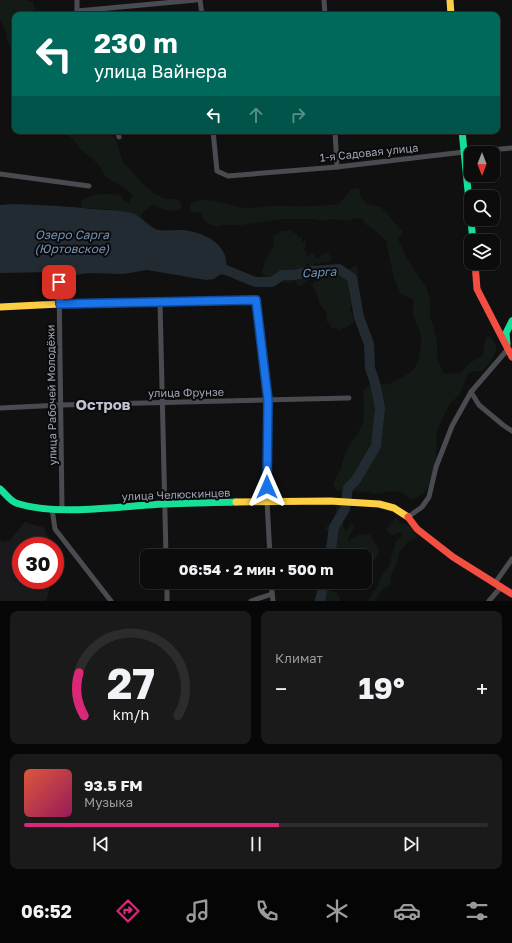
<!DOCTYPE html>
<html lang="ru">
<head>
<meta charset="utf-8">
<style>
	:root { --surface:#0c0c0c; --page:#1a1a1a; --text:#f1f3f6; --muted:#9a9b9d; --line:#2c2c2d; --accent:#db2777 }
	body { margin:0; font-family:"Golos Text",sans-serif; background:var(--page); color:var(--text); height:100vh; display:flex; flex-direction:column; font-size:15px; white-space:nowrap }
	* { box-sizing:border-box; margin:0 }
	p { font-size:13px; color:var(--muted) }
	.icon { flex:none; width:22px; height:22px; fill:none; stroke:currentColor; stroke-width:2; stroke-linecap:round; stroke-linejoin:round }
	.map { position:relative; height:601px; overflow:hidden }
	.side { display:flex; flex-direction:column; gap:10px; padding:10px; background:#070707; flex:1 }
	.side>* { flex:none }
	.guide { position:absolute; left:12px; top:12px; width:488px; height:122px; border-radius:8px; box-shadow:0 1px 3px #0004,0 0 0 1px var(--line); background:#00695c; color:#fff; overflow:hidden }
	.needle { width:26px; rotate:180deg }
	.tools { position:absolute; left:464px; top:146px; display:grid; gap:8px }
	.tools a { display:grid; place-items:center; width:36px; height:36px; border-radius:8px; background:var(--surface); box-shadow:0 1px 3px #0004,0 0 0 1px var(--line); font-size:20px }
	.speed { position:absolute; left:12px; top:537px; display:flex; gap:8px; font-size:20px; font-weight:700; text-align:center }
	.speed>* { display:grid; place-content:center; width:52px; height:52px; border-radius:50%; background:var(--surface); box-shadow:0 1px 3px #0004,0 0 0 1px var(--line); line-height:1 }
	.speed .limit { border:6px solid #d22; background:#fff; color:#111 }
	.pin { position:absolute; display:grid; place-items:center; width:34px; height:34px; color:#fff; margin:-17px; border-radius:8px; box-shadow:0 2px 6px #0006 }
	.me { position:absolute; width:44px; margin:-22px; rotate:0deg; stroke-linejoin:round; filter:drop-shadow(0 0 3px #0008) }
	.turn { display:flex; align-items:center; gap:14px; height:84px; padding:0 16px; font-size:18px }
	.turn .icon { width:52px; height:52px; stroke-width:2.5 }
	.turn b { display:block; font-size:28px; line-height:34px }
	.lanes { display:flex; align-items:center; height:38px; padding:0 16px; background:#0003; justify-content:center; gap:20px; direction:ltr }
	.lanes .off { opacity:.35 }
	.big { font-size:30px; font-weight:700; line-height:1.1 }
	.side .widget { flex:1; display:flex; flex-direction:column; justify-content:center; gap:6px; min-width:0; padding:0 14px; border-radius:8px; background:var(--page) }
	.side .dial { align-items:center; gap:0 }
	.dial svg { height:104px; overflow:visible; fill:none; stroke:var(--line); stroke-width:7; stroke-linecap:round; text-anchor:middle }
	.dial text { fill:var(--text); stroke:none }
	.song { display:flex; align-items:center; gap:12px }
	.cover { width:48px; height:48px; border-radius:6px; background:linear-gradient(135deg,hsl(10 70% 55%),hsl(330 70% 35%)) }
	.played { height:4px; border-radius:2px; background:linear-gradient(90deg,var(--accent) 55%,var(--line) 55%) }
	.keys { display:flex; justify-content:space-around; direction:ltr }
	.heat { display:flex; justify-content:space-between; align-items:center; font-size:22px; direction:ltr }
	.side .tiles { flex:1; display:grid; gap:10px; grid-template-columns:1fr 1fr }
	.widget:last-child { grid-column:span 2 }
	.trip { position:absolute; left:140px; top:549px; width:232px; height:40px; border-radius:8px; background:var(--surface); box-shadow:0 1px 3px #0004,0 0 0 1px var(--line); font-weight:700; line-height:40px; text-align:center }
	.dock { display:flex; height:64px; justify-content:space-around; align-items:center; background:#050505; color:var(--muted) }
	.dock .icon { width:28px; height:28px }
	.dock .on { color:var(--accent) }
	.dock b { font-size:18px; color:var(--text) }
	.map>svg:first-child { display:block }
	.built { fill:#1a1a1d }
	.green { fill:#141a15 }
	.water { fill:#232b32 }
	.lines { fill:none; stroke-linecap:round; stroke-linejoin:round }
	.river { stroke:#232b32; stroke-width:10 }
	.street { stroke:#4a4b50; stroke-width:5 }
	.fast { stroke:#16e098; stroke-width:7 }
	.slow { stroke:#ffcf43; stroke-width:7 }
	.jam { stroke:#f24e42; stroke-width:7 }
	.route-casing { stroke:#114b97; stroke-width:10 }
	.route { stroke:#1a73e8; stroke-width:7 }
	.labels { text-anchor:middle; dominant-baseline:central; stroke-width:4; stroke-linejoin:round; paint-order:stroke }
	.street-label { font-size:11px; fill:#9fa5b3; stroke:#0a0a0c }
	.water-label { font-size:12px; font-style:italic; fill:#7393b1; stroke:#0a0a0c }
	.district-label { font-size:15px; font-weight:bold; fill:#c0c4ce; stroke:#0a0a0c }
</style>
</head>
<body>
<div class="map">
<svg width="512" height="601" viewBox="0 0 512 601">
	<rect width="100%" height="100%" fill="#101010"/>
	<path class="built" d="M25,522L45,528L46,534L61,551L55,571V546H21V580H52L46,601H0V540L4,542L10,540Z"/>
	<g class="green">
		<path d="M0,0H25L33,2L37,15H15V52L11,48L7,40V34L0,19Z"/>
		<path d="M58,131H105L115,138L123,162L144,185L155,194L166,199H177L180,202L182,207C172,215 163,209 153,205L143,212L141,217C123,209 102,209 83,208L81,205V201C92,192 107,194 121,195L123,200L128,203L133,196L129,191L106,177L98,164L79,148L75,141L67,135L59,134Z"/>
		<path d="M359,188L361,197L367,204L381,207L403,232L398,239L406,257L427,289L430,301V315L437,340V358L444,374L460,373L471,362L483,355L484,344L487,337H491L496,344C497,355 490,363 483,371H475L468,374L460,394L449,405L445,413L437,431L436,460L429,485L424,494L412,500L400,492L392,491L375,494L369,492L341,491L336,490L333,483L341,469L345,453L351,443L357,435L363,422L364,411L363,390C373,379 382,388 391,383C409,373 417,373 420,351C421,344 422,339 420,333C419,327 414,321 413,315C412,311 413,305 414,300L401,294L394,279L386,240L374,230L365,224L363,219L353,218L350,221L330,219L323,221L313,219H283L241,225H222L216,227L205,222L201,213L191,212L190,203C209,194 230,208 250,208C257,208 264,206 271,206C294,206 316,207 339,204L351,189Z"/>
		<path d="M283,231H291L294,233H296L299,238L302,237V243L305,240C307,243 305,246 304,249L306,252V255L309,257L311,253L314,255L316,259L327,252L332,258L331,260L326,263L321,262L320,264L315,263L312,268L307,263L306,265L309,268L308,271L310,272L309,275L310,278L309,280H307L300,287L297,285L295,280L291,283C284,281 279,283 272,282L262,273L265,261L274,246L273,238L275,234Z"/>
		<path d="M357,265L359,287L353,291L351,284L348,283L350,299L352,304L350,309L355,321L345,328H342L340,331L334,327L332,329L328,322L326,321L327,312C317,306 319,295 313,287V284L317,280L319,273L323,272V267H331L332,272C339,273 342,275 347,269H351L354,266Z"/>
		<path d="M337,504L343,505L345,509L343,514V527L347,531L350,524H354V528L348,539V541L358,535L370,534C372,539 376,544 378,548C381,557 375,559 369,564C367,566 366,570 365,572V556H328L329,549L334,548L335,542L325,528C335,521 336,518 336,506Z"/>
		<path d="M396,517L402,524C410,523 414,532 417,538L409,541L400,551L397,563L392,572L390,584L382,590L374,601H368L376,589L382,575L389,566L396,541L402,536L401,531L392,536L386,530Z"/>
		<path d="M326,590L337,592L341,601H314L313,599L321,593Z"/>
	</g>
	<path class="water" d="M13,204C39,205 66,206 92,209C105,210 119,210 132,213C142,216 148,227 158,230C165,231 174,230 182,230C204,232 230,244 226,270L214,279L206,280L147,270L123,274L89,273L68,276L54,272L0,273V205Z"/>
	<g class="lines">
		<g class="river">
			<path d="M213,268L226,270L255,282H272L282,275H294L313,271L339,269L352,278L359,317L369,344L370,368L375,383L380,408L376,446L356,480L348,488L345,509L334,527L330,556"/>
			<path d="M320,601L324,582"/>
		</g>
		<g class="street">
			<path d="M200,0L202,15"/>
			<path d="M324,0L325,15"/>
			<path d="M77,11L196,0"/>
			<path d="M74,15L77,11V0"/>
			<path d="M117,131L119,137"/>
			<path d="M213,131L217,171L228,176L337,167L464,152L512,148"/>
			<path d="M335,131L337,167"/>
			<path d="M0,174L89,186"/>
			<path d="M59,282L62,508"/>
			<path d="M256,300L268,400L267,501L270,556"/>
			<path d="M160,302L166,556"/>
			<path d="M471,392L479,405L503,425L512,431"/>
			<path d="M0,408L61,405L349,398"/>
			<path d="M52,509L55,529L111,601"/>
			<path d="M408,517L422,507L429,497L436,467L452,426L471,392L508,349"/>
			<path d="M167,582V601"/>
			<path d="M271,582L273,601"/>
			<path d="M495,583L512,559"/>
			<path d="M251,601L272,594"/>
			<path d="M489,601L501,587"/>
		</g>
		<g class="fast">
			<path d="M462,131L473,241"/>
			<path d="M507,344L506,333L512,321"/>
			<path d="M0,489C5,493 10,501 16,503C52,515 109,508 147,505C177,503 206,503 236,502"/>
		</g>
		<g class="slow">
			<path d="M450,0L451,15"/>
			<path d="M0,307L60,304L205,301"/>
			<path d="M236,502L330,501L379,504L394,508L408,517"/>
		</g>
		<g class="jam">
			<path d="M475,263L477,289L512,357"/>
			<path d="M205,301L256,300"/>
			<path d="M408,517L417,529L453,557L512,594"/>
		</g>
	</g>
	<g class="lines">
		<g class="route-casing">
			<path id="route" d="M59,282L60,304L256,300L268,400L267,487"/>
		</g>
		<use href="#route" class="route"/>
	</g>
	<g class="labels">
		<g class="street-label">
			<text transform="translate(369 152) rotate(-6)">1-я Садовая улица</text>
			<text transform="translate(186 392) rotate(-1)">улица Фрунзе</text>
			<text transform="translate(51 395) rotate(-91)">улица Рабочей Молодёжи</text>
			<text transform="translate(176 494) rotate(-2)">улица Челюскинцев</text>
		</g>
		<g class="water-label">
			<text x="72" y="234">Озеро Сарга<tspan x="72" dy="14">(Юртовское)</tspan></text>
			<text transform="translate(319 272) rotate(-3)">Сарга</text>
		</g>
		<g class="district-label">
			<text x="103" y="404">Остров</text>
		</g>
	</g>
</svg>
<div class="tools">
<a><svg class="needle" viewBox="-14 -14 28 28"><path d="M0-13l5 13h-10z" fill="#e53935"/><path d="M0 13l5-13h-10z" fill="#9a9b9d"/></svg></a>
<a><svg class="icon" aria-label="search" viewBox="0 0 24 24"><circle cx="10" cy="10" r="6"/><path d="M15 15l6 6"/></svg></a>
<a><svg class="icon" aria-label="layers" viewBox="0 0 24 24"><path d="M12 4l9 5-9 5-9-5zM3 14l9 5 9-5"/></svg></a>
</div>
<div class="speed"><div class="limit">30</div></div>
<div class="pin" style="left:59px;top:282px;background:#d93025"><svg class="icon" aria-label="arrive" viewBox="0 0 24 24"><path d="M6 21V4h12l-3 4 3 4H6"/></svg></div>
<svg class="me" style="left:267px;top:487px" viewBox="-20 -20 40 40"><path d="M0-17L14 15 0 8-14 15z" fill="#1a73e8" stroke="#fff" stroke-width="4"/></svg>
<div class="trip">06:54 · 2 мин · 500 m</div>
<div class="guide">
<div class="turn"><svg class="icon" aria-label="left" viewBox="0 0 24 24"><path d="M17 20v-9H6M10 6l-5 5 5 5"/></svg><div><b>230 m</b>улица Вайнера</div></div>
<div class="lanes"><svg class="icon" aria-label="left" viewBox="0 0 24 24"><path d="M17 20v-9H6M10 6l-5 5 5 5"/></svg><svg class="icon off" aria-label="ahead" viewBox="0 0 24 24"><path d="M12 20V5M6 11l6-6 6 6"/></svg><svg class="icon off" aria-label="right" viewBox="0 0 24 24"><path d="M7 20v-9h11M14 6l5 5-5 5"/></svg></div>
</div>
</div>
<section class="side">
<div class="tiles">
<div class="widget dial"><svg viewBox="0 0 100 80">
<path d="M14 69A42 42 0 1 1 86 69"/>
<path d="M14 69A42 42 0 0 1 10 36" stroke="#db2777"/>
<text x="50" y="56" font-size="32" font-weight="700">27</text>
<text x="50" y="72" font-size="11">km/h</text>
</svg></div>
<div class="widget"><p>Климат</p>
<div class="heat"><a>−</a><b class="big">19°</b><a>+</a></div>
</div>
<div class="widget">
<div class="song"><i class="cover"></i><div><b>93.5 FM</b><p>Музыка</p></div></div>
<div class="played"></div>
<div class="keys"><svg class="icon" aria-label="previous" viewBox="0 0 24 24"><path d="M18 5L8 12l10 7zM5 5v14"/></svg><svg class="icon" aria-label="pause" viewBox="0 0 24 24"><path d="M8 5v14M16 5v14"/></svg><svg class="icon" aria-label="next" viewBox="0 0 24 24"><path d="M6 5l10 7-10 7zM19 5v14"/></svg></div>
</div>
</div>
</section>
<nav class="dock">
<b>06:52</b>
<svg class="icon on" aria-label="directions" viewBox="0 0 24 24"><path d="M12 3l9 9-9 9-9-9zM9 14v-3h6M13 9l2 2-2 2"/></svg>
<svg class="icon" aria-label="music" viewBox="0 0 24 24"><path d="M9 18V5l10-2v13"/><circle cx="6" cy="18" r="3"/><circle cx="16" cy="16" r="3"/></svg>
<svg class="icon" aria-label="phone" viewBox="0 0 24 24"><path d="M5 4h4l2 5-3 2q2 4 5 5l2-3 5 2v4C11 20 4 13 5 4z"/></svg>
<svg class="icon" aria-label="climate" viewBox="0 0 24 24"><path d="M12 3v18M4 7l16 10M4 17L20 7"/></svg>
<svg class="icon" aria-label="car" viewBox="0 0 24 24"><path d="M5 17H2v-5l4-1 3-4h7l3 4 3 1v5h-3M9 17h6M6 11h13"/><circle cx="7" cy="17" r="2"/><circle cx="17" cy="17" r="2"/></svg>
<svg class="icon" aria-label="filters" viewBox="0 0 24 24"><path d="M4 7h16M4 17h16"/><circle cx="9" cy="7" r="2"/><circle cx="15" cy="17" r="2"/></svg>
</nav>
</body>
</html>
